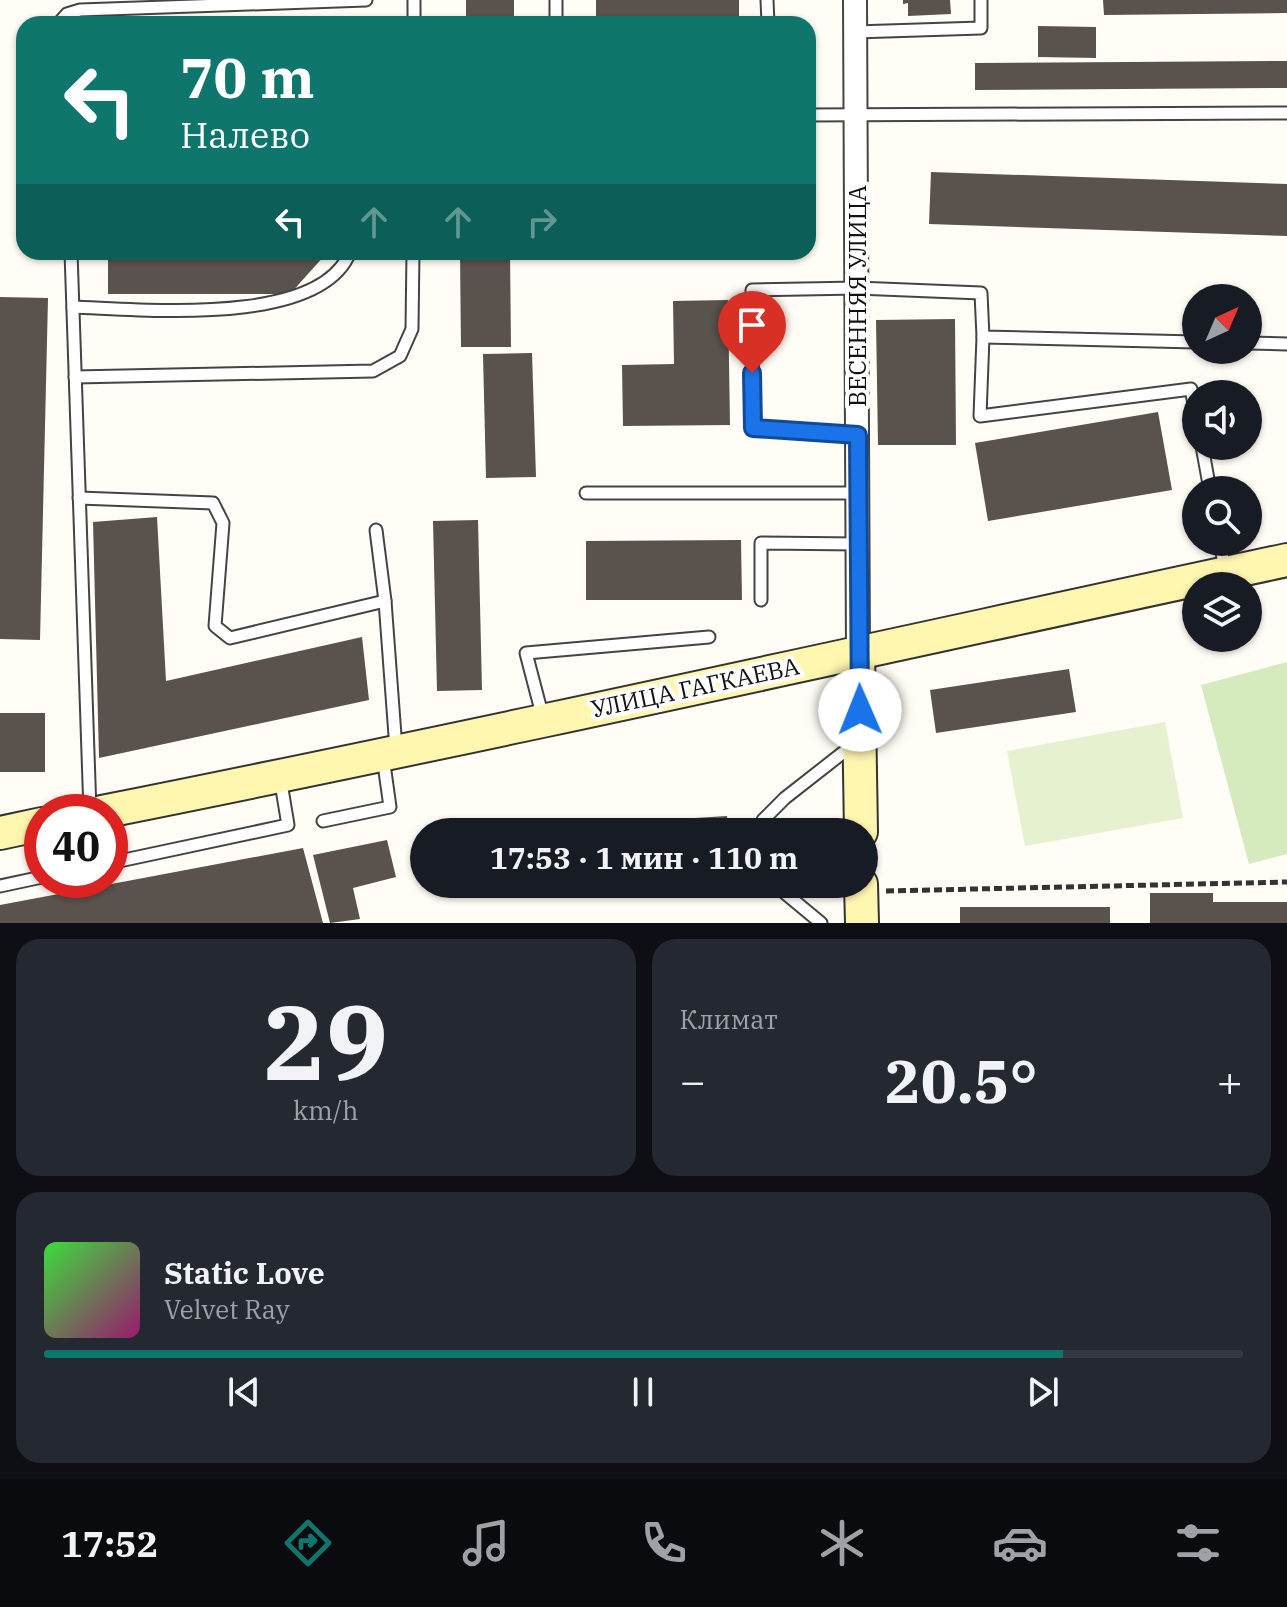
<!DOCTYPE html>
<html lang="ru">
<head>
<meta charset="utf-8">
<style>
	:root { --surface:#171b24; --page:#242831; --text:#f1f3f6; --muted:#9ea1a6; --line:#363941; --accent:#0f766e }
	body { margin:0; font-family:"IBM Plex Serif",serif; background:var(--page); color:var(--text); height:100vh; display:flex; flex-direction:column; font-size:30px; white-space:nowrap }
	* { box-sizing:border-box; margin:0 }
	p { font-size:26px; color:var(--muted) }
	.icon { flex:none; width:44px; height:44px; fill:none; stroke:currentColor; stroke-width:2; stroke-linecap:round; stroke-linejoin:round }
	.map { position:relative; height:923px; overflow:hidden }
	.panel { display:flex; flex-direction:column; gap:16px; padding:16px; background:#0d0f14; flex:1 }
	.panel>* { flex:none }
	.top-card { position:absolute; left:16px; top:16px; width:800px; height:244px; border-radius:24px; box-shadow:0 2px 6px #0004; background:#0f766e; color:#fff; overflow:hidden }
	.needle { width:52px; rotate:44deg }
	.fabs { position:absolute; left:1182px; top:284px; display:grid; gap:16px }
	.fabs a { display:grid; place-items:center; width:80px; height:80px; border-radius:50%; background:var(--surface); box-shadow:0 2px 6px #0004; font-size:40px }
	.speed { position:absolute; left:24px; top:794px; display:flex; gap:16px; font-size:40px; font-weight:700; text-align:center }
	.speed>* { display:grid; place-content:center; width:104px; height:104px; border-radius:50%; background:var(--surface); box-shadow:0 2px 6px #0004; line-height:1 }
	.speed .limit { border:12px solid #d22; background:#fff; color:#111 }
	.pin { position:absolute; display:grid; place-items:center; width:68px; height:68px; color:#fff; margin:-82px -34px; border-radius:50% 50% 50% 0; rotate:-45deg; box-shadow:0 0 8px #0007 }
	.pin .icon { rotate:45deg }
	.me { position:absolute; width:88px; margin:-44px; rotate:359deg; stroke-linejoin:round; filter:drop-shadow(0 0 6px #0008) }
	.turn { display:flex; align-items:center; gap:28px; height:168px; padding:0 32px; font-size:36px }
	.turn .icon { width:104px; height:104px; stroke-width:2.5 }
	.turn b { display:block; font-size:56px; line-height:68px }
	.lanes { display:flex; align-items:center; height:76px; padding:0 32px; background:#0003; justify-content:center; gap:40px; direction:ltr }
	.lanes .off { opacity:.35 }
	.big { font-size:60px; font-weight:700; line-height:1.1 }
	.panel .widget { flex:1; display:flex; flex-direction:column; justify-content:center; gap:12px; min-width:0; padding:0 28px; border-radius:24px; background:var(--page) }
	.panel .dial { align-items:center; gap:0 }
	.dial b { font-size:104px; line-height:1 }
	.song { display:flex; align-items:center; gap:24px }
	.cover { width:96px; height:96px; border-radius:12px; background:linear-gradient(135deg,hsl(120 70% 55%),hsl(320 70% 35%)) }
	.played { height:8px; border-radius:4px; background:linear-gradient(90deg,var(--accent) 85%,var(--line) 85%) }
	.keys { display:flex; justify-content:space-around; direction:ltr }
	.heat { display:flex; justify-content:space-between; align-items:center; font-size:44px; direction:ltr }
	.panel .tiles { flex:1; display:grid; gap:16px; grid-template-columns:1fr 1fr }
	.widget:last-child { grid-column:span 2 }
	.trip { position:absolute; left:410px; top:818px; width:468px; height:80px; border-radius:40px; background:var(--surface); box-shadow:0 2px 6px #0004; font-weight:700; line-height:80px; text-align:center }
	.dock { display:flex; height:128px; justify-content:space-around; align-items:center; background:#090b0e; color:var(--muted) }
	.dock .icon { width:56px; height:56px }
	.dock .on { color:var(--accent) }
	.dock b { font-size:36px; color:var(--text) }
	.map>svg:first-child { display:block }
	.green { fill:#d5ebbd }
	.pitch { fill:#e6f2cf }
	.building { fill:#5a524d }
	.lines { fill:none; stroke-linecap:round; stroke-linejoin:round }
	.lane-casing { stroke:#444; stroke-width:15 }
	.street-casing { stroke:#444; stroke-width:26 }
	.secondary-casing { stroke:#333; stroke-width:36 }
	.path { stroke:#333; stroke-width:5; stroke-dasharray:8 4; stroke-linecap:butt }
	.lane { stroke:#fff; stroke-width:11 }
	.street { stroke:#fff; stroke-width:22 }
	.secondary { stroke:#fff6b0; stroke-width:32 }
	.route-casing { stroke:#114b97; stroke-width:20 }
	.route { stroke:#1a73e8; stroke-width:14 }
	.labels { text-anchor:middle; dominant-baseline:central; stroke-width:8; stroke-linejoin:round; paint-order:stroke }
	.street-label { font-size:24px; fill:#111; stroke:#fff }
</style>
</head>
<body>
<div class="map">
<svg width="1287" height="923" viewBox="0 0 1287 923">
	<rect width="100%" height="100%" fill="#fffdf5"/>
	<path class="green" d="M1287,662V854L1249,864L1201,685Z"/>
	<path class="pitch" d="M1165,722L1183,818L1025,846L1007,751Z"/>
	<g class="building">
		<rect x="466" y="0" width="48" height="24"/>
		<rect x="596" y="0" width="143" height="24"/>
		<path d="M903,0H950L951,14L908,16V3L903,4Z"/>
		<path d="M1103,0H1287V13L1104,15Z"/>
		<path d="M1038,26L1096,27V58L1038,57Z"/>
		<path d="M1287,61V88L975,90V63Z"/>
		<path d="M931,172L1287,184V236L929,224Z"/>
		<path d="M108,252H325V255L290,294H108Z"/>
		<path d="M460,252H510L511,347H461Z"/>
		<path d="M0,297L48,298L40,640L0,639Z"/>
		<path d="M728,300L730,425L623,426L622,365L674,364L673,301Z"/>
		<path d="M955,319L956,445H878L876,320Z"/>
		<path d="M532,353L536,477L486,478L483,354Z"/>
		<path d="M1158,412L1172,490L988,521L975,443Z"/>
		<path d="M157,517L166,681L362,637L369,700L99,758L93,522Z"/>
		<path d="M478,520L482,690L437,691L433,521Z"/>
		<path d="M741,540L742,600H586V541Z"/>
		<path d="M1069,669L1076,712L936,733L930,690Z"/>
		<rect x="0" y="713" width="45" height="59"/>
		<path d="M727,816L728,832H696L695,818Z"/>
		<path d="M387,840L396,877L353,888L360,919L330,923L313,855Z"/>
		<path d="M303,848L323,923H0V905Z"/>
		<path d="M699,884H731V892L699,894Z"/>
		<path d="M1150,893H1213V902H1287V923H1150Z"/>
		<rect x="960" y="907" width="150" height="16"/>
	</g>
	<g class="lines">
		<g class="lane-casing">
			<g id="lane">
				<path d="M556,0V24"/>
				<path d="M767,0L768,24"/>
				<path d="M58,24L67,14L80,10L366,0"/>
				<path d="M414,24V0"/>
				<path d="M855,32L981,28V0"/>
				<path d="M808,115L1287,113"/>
				<path d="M71,252L90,812"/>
				<path d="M73,307C140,309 320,328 350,252"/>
				<path d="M983,337L980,416L1191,389L1196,414"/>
				<path d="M1248,343L1287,344"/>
				<path d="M75,377L373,371L400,356L412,329L413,252"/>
				<path d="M858,435L753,428L752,290L857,288L981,293L983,337L1196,342"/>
				<path d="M1202,446L1210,490"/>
				<path d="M586,493H858"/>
				<path d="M79,498L213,503L223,523L215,626L230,638L385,601"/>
				<path d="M376,530L385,601L396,749"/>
				<path d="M1220,542L1225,569"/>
				<path d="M761,600V543L859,544"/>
				<path d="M543,718L526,653L709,637"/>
				<path d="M323,821L390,807L383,757"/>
				<path d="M763,832V820L785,798L854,744"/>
				<path d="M110,863L288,825L280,777"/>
				<path d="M774,884L821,923"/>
				<path d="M0,886L42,877"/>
			</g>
		</g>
		<g class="street-casing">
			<path id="street" d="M855,0L858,652"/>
		</g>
		<g class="secondary-casing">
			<g id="secondary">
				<path d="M858,652L861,832"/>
				<path d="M102,812C498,733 892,645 1287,560"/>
				<path d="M0,833L42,824"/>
				<path d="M861,884L862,923"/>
			</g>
		</g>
		<path class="path" d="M886,891L1287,882"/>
		<use href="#lane" class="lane"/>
		<use href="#street" class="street"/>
		<use href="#secondary" class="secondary"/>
	</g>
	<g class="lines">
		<g class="route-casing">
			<path id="route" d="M752,373L753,428L858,435L860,710"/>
		</g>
		<use href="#route" class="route"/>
	</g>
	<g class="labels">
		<g class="street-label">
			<text transform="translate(857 296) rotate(-90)">ВЕСЕННЯЯ УЛИЦА</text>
			<text transform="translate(695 687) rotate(-12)">УЛИЦА ГАГКАЕВА</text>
		</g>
	</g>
</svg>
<div class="fabs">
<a><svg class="needle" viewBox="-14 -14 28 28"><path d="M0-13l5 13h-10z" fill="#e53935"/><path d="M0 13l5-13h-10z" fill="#9ea1a6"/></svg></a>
<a><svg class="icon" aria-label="sound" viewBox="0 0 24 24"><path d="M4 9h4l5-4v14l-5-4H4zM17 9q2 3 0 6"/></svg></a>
<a><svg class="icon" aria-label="search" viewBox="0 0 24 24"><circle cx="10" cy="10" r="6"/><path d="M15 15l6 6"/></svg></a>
<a><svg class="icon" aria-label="layers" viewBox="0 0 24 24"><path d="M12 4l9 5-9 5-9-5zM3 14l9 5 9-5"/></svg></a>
</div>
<div class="speed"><div class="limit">40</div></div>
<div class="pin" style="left:752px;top:373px;background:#d93025"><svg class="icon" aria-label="arrive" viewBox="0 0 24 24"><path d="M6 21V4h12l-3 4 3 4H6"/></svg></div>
<svg class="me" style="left:860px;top:710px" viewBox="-20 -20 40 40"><circle r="19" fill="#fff"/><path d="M0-13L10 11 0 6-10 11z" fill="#1a73e8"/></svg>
<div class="trip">17:53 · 1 мин · 110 m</div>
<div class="top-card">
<div class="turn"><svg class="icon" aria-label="left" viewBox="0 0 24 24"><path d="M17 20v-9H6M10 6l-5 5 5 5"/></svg><div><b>70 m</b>Налево</div></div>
<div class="lanes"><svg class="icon" aria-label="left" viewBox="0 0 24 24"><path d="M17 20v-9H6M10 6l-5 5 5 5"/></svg><svg class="icon off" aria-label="ahead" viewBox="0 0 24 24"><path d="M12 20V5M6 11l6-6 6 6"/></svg><svg class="icon off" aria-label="ahead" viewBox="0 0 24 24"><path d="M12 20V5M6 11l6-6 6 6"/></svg><svg class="icon off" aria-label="right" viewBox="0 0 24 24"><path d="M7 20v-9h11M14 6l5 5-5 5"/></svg></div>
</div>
</div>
<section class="panel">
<div class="tiles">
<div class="widget dial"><b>29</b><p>km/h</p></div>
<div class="widget"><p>Климат</p>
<div class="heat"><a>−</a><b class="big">20.5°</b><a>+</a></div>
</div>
<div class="widget">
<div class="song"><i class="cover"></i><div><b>Static Love</b><p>Velvet Ray</p></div></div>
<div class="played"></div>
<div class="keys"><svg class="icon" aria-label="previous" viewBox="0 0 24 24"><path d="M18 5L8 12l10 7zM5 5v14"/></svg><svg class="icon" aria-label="pause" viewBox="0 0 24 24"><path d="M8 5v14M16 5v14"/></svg><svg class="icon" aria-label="next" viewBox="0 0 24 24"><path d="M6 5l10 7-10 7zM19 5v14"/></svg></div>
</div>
</div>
</section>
<nav class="dock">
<b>17:52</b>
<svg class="icon on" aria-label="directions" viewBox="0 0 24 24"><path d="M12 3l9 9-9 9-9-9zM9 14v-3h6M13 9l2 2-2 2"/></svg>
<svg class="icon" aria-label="music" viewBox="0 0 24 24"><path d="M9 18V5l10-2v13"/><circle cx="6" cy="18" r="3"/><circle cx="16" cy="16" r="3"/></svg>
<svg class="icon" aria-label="phone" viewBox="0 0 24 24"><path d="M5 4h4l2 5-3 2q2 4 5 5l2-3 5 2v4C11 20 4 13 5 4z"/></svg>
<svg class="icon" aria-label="climate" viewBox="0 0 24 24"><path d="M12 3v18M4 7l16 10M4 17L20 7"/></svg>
<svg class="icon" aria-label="car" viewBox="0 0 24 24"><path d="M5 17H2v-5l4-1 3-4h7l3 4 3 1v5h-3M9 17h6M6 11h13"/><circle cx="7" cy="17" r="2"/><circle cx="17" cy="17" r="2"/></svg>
<svg class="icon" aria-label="filters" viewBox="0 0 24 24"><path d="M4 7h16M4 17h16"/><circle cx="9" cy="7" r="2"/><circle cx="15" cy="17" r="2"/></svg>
</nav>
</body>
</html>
